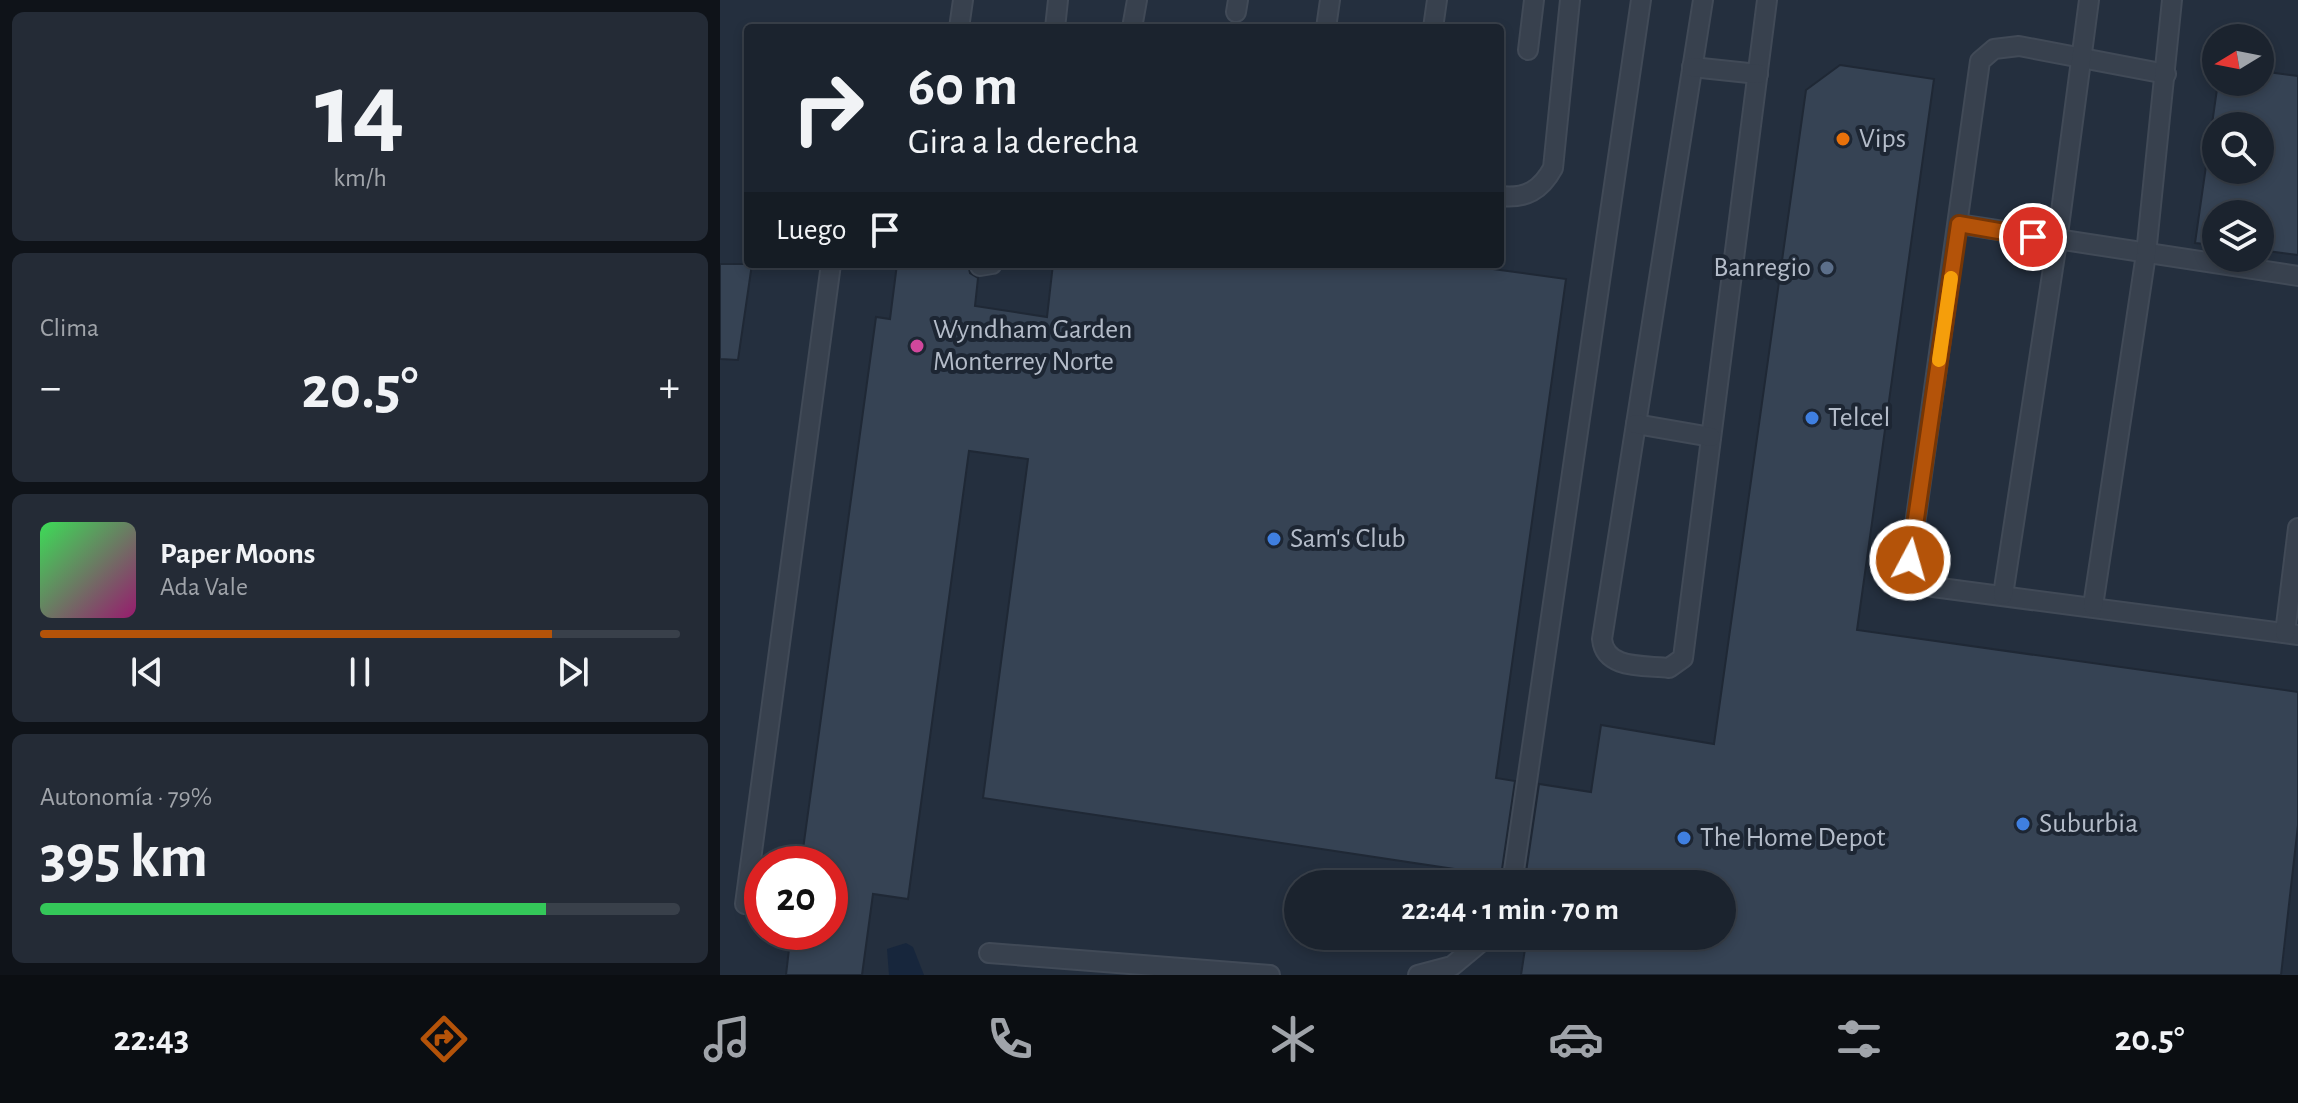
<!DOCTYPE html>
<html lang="es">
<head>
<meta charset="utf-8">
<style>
	:root { --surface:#1b232e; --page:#242b36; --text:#f1f3f6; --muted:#a0a4aa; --line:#39404a; --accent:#b45309 }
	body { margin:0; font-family:"Alegreya Sans",sans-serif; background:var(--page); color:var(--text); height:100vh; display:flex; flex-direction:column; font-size:30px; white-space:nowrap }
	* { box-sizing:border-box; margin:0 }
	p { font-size:26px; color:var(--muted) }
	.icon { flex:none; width:44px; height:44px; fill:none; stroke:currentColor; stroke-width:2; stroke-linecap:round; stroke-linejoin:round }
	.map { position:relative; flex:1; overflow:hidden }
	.details { display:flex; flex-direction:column; gap:12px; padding:12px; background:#0f1319; width:720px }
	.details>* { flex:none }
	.banner { position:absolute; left:24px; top:24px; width:760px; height:244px; border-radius:8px; box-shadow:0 4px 12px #0003,0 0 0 2px var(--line); background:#1b232e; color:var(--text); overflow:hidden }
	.needle { width:52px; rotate:260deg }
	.buttons { position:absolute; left:1482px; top:24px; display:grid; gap:16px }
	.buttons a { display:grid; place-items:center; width:72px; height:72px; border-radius:50%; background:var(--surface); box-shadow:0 4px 12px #0003,0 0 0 2px var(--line); font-size:40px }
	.speed { position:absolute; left:24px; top:846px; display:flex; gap:16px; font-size:40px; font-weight:700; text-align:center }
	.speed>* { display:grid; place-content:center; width:104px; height:104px; border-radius:50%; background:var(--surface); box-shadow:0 4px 12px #0003,0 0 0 2px var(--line); line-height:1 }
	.speed .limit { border:12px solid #d22; background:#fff; color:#111 }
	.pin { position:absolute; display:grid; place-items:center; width:68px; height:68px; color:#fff; margin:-34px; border:4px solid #fff; border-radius:50%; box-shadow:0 2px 8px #0007 }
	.me { position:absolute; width:88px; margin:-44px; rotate:6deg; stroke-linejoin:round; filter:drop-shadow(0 0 6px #0008) }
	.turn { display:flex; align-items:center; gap:28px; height:168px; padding:0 32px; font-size:36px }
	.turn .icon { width:104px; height:104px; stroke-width:2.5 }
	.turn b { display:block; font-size:56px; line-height:68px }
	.then { display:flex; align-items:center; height:76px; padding:0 32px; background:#0003; gap:16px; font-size:30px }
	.big { font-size:60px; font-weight:600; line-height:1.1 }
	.details .tile { flex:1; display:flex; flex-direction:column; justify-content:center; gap:12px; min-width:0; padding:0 28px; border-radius:12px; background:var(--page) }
	.details .dial { align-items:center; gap:0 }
	.dial b { font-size:104px; line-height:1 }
	.song { display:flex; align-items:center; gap:24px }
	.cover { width:96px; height:96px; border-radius:12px; background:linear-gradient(135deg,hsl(130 70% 55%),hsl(320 70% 35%)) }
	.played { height:8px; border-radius:4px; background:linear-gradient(90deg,var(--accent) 80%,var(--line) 80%) }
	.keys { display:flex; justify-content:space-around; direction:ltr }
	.heat { display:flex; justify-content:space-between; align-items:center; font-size:44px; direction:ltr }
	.charge { height:12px; border-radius:6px; background:linear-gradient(90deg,#34c759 79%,var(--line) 0) }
	.trip { position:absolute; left:564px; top:870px; width:452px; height:80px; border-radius:40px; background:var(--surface); box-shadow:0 4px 12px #0003,0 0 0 2px var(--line); font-weight:600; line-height:80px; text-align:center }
	.menu { display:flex; height:128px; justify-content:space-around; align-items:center; background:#0b0e12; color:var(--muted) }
	.menu .icon { width:56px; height:56px }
	.menu .selected { color:var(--accent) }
	.menu b { font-size:36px; color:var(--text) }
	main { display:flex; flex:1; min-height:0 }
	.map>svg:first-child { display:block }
	.water { fill:#17263c }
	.building { fill:#364354; stroke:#1f2835; stroke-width:2; fill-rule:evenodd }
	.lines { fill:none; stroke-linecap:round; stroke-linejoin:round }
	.lane-casing { stroke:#414a57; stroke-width:22 }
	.lane { stroke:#38414e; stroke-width:18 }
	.route-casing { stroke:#753606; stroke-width:20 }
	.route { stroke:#b45309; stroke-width:14 }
	.slow { stroke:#f59e0b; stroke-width:14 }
	.food-dot { fill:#e8710a; stroke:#1d2633; stroke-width:3 }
	.service-dot { fill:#5c6f8a; stroke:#1d2633; stroke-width:3 }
	.hotel-dot { fill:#d1479c; stroke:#1d2633; stroke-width:3 }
	.shop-dot { fill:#3f7fe0; stroke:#1d2633; stroke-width:3 }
	.labels { text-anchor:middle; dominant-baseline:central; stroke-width:8; stroke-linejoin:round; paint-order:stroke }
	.poi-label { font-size:28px; fill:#b4bcc9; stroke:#1d2633; text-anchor:start }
</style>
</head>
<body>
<main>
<section class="details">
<div class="tile dial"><b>14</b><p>km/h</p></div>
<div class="tile"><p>Clima</p>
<div class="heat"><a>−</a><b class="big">20.5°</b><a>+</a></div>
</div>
<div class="tile">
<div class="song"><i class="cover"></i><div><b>Paper Moons</b><p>Ada Vale</p></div></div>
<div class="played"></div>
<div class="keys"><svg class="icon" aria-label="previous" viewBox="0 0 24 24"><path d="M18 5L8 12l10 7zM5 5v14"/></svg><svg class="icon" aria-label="pause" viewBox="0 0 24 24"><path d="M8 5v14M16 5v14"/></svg><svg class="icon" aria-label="next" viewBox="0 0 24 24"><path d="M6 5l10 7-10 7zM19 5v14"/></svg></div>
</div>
<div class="tile"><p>Autonomía · 79%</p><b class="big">395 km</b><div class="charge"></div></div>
</section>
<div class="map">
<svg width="1578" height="975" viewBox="0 0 1578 975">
	<rect width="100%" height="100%" fill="#242f3e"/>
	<path class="water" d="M186,943L193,947L204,975H169L167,949Z"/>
	<g class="building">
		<path d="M1120,65L1214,79L1137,630L1578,692V825L1561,975H801L807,936H1002V884H814V881L805,879L819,784L871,792L881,725L994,744L1086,90Z"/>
		<path d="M1540,71L1578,76V255L1540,250V214H1496V245L1475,243L1498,82H1540ZM1496,126H1540V170H1496Z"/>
		<path d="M0,264H32L18,360L0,359Z"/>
		<path d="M177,264H248L250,273L258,278L255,306L327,317L333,264H736L846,279L776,778L795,781L781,876L263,798L308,459L249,451L188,899L153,894L142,975H66L71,932H110V864H81L156,317L170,319Z"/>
	</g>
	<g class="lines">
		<g class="lane-casing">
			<g id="lane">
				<path d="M983,0L882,639C885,670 924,665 949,668L963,658L1047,0"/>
				<path d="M516,12L518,0"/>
				<path d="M239,28L243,0"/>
				<path d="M335,28L338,0"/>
				<path d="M412,28L417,0"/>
				<path d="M606,28L610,0"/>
				<path d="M713,28L717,0"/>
				<path d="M808,50L814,0"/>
				<path d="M972,67L1038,74"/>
				<path d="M1446,74L1299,46L1274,49L1260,61L1190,560L1201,579L1213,587L1578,635"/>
				<path d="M780,196C806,199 821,190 833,168L850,0"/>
				<path d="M1239,224L1578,276"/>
				<path d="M260,266L272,264"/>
				<path d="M916,424L991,437"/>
				<path d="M1283,595L1337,242L1369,0"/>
				<path d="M1373,606L1426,254L1452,0"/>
				<path d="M1565,633L1578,528"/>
				<path d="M792,884L921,0"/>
				<path d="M25,904L111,264"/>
				<path d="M269,953L550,975"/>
				<path d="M698,975L732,966L768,936"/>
			</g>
		</g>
		<use href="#lane" class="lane"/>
	</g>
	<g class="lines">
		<g class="route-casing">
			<path id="route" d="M1190,560L1239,224L1313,237"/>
		</g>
		<use href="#route" class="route"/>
		<path class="slow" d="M1219,360L1231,278"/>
	</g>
	<circle class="food-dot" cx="1123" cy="139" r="8"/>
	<circle class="service-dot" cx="1107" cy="268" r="8"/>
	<circle class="hotel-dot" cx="197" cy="346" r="8"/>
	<g class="shop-dot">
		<circle cx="1092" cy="418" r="8"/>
		<circle cx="554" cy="539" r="8"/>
		<circle cx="1303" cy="824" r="8"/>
		<circle cx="964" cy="838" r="8"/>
	</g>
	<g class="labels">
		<g class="poi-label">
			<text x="1139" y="139">Vips</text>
			<text x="1091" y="268" text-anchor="end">Banregio</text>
			<text x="213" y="330">Wyndham Garden<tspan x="213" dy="32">Monterrey Norte</tspan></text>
			<text x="1108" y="418">Telcel</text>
			<text x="570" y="539">Sam's Club</text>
			<text x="1319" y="824">Suburbia</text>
			<text x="980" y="838">The Home Depot</text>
		</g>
	</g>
</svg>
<div class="buttons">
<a><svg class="needle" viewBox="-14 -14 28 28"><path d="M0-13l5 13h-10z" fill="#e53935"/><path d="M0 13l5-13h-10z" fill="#a0a4aa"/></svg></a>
<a><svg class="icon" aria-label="search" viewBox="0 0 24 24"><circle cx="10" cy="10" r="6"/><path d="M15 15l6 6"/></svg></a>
<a><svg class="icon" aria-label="layers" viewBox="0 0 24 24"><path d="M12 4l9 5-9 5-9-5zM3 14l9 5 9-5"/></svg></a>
</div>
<div class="speed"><div class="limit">20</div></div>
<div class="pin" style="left:1313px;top:237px;background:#d93025"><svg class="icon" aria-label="arrive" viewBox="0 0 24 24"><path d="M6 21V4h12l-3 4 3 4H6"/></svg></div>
<svg class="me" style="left:1190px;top:560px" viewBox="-20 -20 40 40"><circle r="17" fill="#b45309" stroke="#fff" stroke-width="3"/><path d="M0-11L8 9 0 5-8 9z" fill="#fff"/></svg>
<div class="trip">22:44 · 1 min · 70 m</div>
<div class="banner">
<div class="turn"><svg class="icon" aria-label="right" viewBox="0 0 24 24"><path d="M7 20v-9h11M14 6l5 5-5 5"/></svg><div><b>60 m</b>Gira a la derecha</div></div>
<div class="then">Luego<svg class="icon" aria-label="arrive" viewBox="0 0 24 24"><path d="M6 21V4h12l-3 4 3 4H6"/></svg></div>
</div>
</div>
</main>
<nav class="menu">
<b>22:43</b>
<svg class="icon selected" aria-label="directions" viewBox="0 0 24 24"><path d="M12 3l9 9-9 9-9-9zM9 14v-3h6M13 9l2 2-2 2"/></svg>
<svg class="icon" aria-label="music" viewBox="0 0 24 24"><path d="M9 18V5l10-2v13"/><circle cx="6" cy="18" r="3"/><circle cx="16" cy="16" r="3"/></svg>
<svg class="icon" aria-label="phone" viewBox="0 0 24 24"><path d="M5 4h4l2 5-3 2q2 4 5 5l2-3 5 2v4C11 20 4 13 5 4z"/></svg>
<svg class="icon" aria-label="climate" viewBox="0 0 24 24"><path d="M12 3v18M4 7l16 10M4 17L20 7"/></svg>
<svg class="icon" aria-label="car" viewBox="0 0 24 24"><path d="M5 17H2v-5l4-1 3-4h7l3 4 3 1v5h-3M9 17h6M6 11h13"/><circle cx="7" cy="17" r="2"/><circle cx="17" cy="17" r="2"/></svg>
<svg class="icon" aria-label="filters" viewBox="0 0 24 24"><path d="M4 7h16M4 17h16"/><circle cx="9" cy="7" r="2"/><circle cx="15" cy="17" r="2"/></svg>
<b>20.5°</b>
</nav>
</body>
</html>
